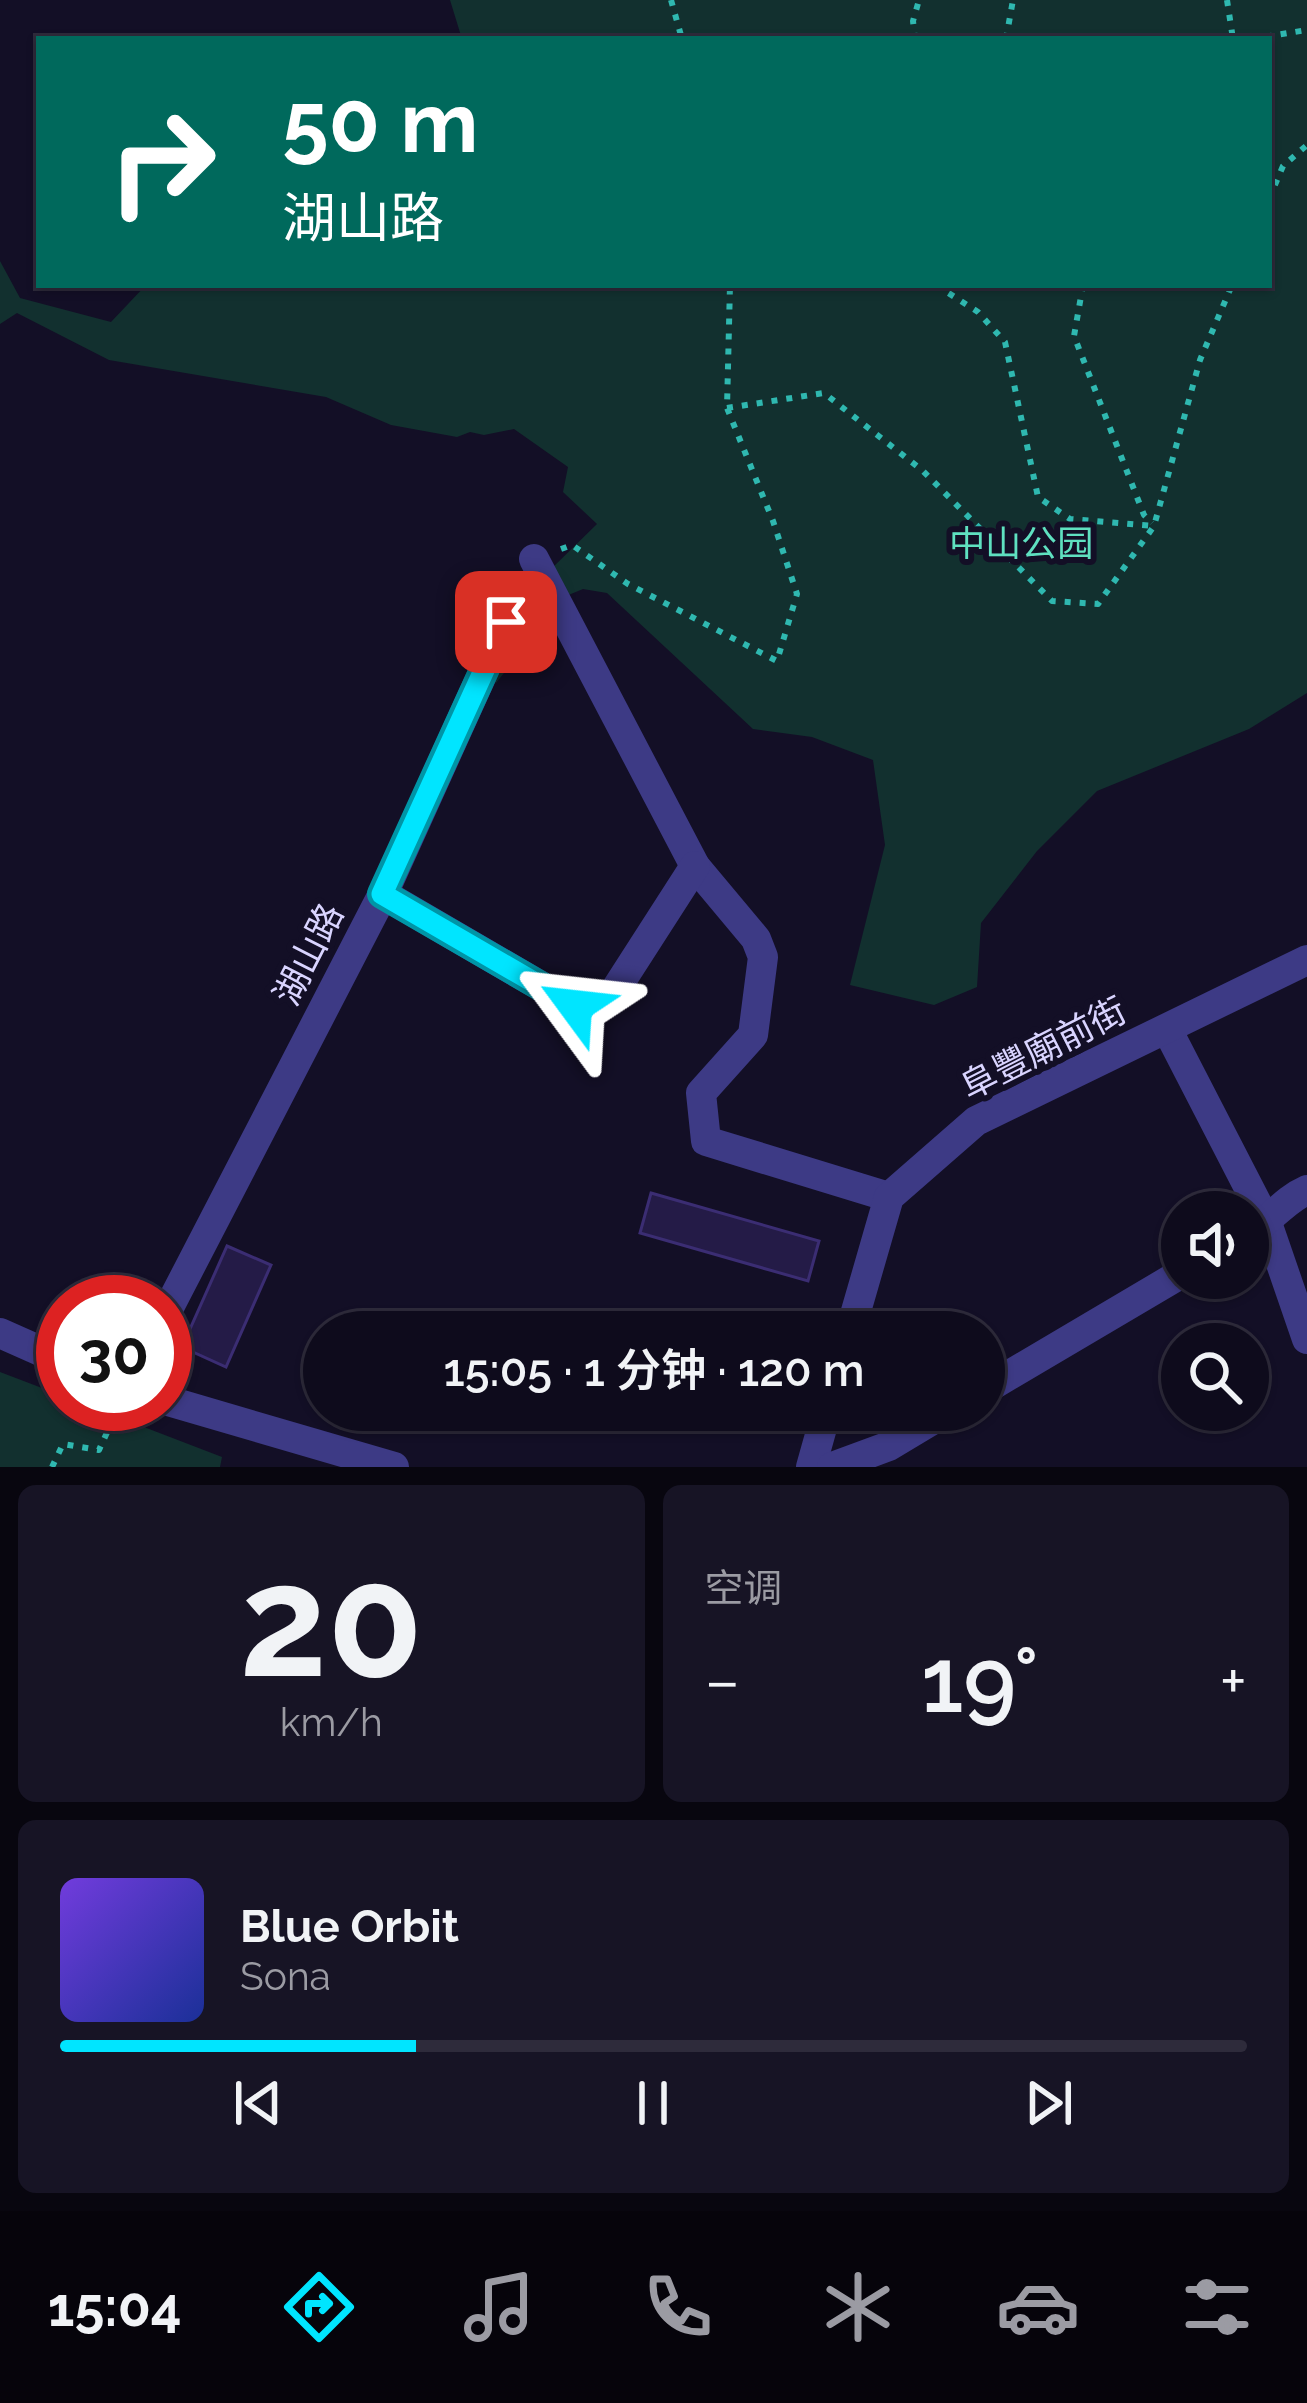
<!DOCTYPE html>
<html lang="zh">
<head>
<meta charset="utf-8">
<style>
	:root { --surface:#0e0b1c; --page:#171425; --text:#f1f3f6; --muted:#9b9ba3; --line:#2e2b3b; --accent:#00e5ff }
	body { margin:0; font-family:Raleway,"Noto Sans SC",sans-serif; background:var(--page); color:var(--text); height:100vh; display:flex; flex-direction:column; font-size:45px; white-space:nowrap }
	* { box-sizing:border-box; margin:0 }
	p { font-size:39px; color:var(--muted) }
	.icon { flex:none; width:66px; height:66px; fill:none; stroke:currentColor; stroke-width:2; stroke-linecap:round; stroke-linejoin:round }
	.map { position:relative; height:1467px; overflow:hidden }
	.drawer { display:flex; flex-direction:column; gap:18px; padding:18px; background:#08060f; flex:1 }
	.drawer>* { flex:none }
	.banner { position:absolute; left:36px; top:36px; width:1236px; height:252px; border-radius:0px; box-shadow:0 3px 9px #0004,0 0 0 3px var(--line); background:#00695c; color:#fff; overflow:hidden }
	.fabs { position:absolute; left:1161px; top:1191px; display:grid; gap:24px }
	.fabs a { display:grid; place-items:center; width:108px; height:108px; border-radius:50%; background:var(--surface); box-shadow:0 3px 9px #0004,0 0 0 3px var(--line); font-size:60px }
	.speed { position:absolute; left:36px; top:1275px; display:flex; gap:24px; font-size:60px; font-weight:700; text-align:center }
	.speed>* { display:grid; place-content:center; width:156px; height:156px; border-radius:50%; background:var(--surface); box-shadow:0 3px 9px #0004,0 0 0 3px var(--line); line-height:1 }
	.speed .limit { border:18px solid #d22; background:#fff; color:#111 }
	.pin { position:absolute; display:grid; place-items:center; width:102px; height:102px; color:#fff; margin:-51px; border-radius:24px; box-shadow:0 6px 18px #0006 }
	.me { position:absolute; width:132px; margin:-66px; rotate:300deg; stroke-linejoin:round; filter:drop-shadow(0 0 9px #0008) }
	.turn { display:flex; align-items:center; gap:42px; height:252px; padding:0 48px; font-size:54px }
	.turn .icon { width:156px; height:156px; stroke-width:2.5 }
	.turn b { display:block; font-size:84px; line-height:102px }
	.big { font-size:90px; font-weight:600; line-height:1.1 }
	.drawer .card { flex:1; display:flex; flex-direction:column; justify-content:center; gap:18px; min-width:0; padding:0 42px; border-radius:18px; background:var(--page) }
	.drawer .dial { align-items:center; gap:0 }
	.dial b { font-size:156px; line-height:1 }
	.song { display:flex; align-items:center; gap:36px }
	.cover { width:144px; height:144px; border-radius:18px; background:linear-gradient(135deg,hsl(260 70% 55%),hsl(230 70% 35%)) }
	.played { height:12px; border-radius:6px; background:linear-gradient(90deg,var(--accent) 30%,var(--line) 30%) }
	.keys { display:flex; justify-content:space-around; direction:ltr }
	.heat { display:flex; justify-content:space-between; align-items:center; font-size:66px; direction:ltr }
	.drawer .tiles { flex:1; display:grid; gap:18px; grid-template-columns:1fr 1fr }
	.card:last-child { grid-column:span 2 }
	.trip { position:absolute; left:303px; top:1311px; width:702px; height:120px; border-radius:60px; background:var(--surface); box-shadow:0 3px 9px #0004,0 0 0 3px var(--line); font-weight:600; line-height:120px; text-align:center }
	.tabs { display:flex; height:192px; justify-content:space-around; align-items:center; background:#06040b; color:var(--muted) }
	.tabs .icon { width:84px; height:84px }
	.tabs .current { color:var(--accent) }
	.tabs b { font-size:54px; color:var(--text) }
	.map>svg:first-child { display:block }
	.green { fill:#12302f }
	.building { fill:#241b47; stroke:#3b2d73; stroke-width:3 }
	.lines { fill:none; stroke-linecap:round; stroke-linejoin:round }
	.path { stroke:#2fb8b0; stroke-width:6; stroke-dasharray:6 9; stroke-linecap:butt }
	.minor { stroke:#3d3a85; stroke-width:30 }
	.route-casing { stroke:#0095a6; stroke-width:30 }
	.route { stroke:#00e5ff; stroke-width:21 }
	.labels { text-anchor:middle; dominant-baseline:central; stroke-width:12; stroke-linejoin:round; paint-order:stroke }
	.park-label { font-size:36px; fill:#5fe0c0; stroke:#130f26 }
	.street-label { font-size:36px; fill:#d9d4ff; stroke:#130f26 }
</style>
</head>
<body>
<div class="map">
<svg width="1307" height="1467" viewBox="0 0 1307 1467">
	<rect width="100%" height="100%" fill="#130f26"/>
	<g class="green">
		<path d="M450,0H1307V693L1249,729L1097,791L1037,851L981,923L977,987L934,1005L850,985L885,845L873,760L812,737L753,729L607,593L583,589L566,596L496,683L469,662L491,628L597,524L563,492L568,467L514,429L484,435L470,432L457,437L391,425L326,397L109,360L17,313L0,324V261L20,298L111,322L146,285H1269V39H462Z"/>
		<path d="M0,1372L63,1396V1404H84L222,1457L220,1467H0Z"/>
	</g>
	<g class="building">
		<path d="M651,1193L819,1241L808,1281L640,1233Z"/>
		<path d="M227,1246L271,1265L226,1367L182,1347Z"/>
	</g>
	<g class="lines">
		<g class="path">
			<path d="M671,0L682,39"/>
			<path d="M1227,0L1233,39"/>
			<path d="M915,39L913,21L919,0"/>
			<path d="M1006,39L1013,0"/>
			<path d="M1251,39L1307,30"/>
			<path d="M1269,199L1283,166L1307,145"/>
			<path d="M936,285L978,312L1005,342L1038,497L1070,519L1154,526"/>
			<path d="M1083,285L1074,336L1144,515L1152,523"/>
			<path d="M727,408L824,393L923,471L1052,601L1098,604L1154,526L1200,360L1232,285"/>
			<path d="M561,549L572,545L628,584L777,661L797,594L773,521L727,408L730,285"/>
			<path d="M52,1467L63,1444L99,1450L120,1404"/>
		</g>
		<g class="minor">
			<path d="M534,559L695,866L756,939L763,957L753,1035L701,1093L706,1141L889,1197"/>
			<path d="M383,894L575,1006L614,992L695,866"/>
			<path d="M1167,1029L1267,1223L1307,1339"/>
			<path d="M1248,1234C1270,1221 1284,1200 1307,1190"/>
			<path d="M165,1315L383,894L506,622"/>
			<path d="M850,1332L889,1197L976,1121L1307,960"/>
			<path d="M0,1333L63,1361"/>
			<path d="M984,1390L1182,1273"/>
			<path d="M165,1400L394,1467"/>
			<path d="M811,1467L827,1410"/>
			<path d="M832,1467L889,1446L949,1410"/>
		</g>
	</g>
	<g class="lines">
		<g class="route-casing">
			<path id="route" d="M506,622L382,894L575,1006"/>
		</g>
		<use href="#route" class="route"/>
	</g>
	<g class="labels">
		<g class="park-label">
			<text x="1021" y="543">中山公园</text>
		</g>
		<g class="street-label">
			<text transform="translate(308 954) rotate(-63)">湖山路</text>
			<text transform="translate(1043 1048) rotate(-27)">阜豐廟前街</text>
		</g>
	</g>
</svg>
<div class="fabs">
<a><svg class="icon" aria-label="sound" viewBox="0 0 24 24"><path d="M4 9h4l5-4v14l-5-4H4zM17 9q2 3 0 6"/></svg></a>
<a><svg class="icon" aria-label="search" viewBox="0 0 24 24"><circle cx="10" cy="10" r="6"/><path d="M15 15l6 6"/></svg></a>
</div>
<div class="speed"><div class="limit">30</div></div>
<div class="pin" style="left:506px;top:622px;background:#d93025"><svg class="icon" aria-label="arrive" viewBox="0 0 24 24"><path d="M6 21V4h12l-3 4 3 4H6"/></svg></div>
<svg class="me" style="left:575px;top:1006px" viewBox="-20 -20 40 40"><path d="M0-17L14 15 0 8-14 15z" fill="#00e5ff" stroke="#fff" stroke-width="4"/></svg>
<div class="trip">15:05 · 1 分钟 · 120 m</div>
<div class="banner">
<div class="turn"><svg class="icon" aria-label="right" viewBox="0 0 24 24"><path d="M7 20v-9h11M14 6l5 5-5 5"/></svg><div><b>50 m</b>湖山路</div></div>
</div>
</div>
<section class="drawer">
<div class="tiles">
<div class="card dial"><b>20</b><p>km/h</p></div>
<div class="card"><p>空调</p>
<div class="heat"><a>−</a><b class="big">19°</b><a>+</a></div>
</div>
<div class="card">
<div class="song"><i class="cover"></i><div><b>Blue Orbit</b><p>Sona</p></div></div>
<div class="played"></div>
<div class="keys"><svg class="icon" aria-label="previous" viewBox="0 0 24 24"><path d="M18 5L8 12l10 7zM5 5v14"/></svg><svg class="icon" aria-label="pause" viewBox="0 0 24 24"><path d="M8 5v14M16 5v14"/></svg><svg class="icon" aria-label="next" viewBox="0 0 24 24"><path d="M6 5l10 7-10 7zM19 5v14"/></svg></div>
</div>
</div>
</section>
<nav class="tabs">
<b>15:04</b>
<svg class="icon current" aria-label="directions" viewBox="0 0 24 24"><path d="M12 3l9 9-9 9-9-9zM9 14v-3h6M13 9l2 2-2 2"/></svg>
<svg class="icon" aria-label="music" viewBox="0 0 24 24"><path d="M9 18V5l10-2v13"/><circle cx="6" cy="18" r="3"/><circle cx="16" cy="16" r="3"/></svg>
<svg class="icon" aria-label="phone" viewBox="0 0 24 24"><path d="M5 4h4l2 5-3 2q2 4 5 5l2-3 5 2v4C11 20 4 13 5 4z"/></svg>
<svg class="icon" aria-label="climate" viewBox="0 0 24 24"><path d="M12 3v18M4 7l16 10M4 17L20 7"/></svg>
<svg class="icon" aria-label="car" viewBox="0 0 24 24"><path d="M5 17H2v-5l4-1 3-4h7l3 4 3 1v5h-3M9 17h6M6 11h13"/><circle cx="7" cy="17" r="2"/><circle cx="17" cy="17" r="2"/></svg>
<svg class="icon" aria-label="filters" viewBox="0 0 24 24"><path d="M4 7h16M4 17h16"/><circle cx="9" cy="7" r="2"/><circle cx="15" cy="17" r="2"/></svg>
</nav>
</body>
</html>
